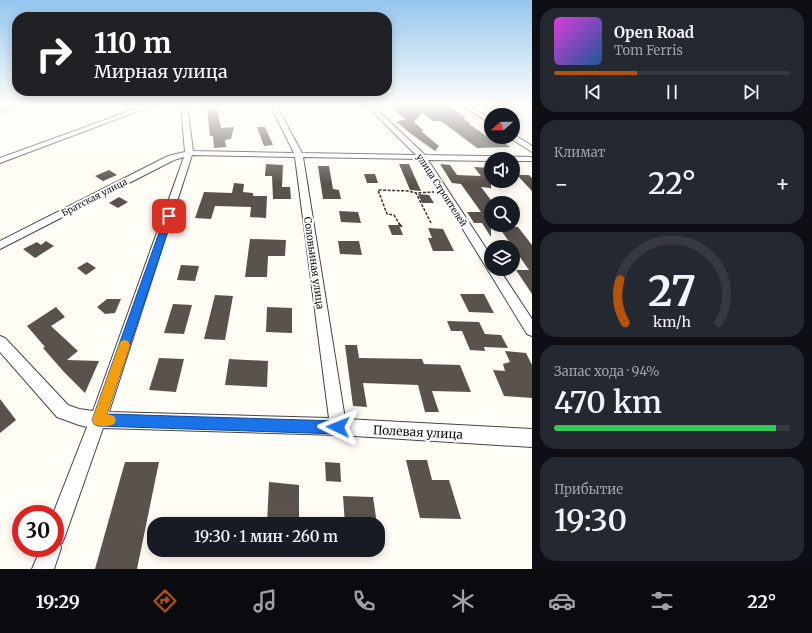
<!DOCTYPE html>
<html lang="ru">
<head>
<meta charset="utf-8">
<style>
	:root { --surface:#171b24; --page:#242831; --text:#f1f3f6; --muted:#9ea1a6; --line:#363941; --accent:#b45309 }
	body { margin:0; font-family:Merriweather,serif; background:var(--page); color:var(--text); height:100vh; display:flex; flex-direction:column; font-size:15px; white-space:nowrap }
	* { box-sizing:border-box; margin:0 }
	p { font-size:13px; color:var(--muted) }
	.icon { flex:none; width:22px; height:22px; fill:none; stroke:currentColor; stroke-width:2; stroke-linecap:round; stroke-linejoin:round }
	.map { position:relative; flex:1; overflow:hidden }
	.drawer { display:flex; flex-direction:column; gap:8px; padding:8px; background:#0d0f14; width:280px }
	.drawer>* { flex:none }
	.top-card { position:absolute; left:12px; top:12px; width:380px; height:84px; border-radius:16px; box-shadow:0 2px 10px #0003; background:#202124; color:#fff; overflow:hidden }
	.needle { width:26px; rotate:250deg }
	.buttons { position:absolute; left:484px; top:108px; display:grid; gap:8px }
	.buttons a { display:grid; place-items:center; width:36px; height:36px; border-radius:50%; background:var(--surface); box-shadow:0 2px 10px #0003; font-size:20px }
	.speed { position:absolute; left:12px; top:505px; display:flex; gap:8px; font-size:20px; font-weight:700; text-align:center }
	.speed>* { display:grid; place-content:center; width:52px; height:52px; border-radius:50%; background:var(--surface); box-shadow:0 2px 10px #0003; line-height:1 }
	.speed .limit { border:6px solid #d22; background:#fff; color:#111 }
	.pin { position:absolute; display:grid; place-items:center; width:34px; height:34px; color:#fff; margin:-17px; border-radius:8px; box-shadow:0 2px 6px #0006 }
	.me { position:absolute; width:44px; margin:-22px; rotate:272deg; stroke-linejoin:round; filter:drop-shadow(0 0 3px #0008) }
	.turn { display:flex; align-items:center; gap:14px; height:84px; padding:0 16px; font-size:18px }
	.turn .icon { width:52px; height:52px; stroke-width:2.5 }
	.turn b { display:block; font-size:28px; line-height:34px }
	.big { font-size:30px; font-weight:600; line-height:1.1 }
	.drawer .card { flex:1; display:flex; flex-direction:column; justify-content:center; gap:6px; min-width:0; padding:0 14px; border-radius:16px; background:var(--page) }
	.drawer .dial { align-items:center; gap:0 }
	.dial svg { height:104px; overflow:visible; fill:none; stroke:var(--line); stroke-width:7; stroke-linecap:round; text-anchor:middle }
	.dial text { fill:var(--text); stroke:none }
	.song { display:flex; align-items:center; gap:12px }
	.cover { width:48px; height:48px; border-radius:6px; background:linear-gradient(135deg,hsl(300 70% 55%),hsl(210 70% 35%)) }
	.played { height:4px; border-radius:2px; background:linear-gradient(90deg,var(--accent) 35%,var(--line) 35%) }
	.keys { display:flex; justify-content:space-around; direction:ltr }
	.heat { display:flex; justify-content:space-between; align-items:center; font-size:22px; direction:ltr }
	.charge { height:6px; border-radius:3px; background:linear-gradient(90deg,#34c759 94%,var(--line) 0) }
	.trip { position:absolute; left:147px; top:517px; width:238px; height:40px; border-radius:16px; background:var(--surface); box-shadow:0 2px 10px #0003; font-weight:600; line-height:40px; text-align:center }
	.tab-bar { display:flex; height:64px; justify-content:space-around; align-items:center; background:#090b0e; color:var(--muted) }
	.tab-bar .icon { width:28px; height:28px }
	.tab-bar .active { color:var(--accent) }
	.tab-bar b { font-size:18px; color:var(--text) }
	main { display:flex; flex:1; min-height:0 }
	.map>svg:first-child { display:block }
	.building { fill:#5a524d }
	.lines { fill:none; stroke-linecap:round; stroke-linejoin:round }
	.minor-casing { stroke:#444; stroke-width:2 }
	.path-far1 { stroke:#333; stroke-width:1.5; stroke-dasharray:3 1.5; stroke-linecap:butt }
	.path { stroke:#333; stroke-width:2; stroke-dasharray:4 2; stroke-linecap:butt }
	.minor { fill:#fff; fill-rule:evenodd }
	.route { fill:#1a73e8; stroke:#114b97 }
	.slow { fill:#f59e0b }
	.labels { text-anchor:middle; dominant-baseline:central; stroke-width:4; stroke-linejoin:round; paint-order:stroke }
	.far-street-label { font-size:9px; fill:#111; stroke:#fff }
	.street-label { font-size:10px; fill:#111; stroke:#fff }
	.near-street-label { font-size:12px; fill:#111; stroke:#fff }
</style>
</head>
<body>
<main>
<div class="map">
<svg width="532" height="569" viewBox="0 0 532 569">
	<rect width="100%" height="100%" fill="#fffdf5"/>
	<g class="building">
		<path d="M411,105H447L466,118L464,119L471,124H469L492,140H500L510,147L477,148L441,121H433L422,113L414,122L424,131H421L439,146L435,151L411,134L396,121L406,120L390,106Z"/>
		<path d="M207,109H217L221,128L234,127L231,139L225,140L226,147L214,148L213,136H210Z"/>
		<path d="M257,127H265L273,145L264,146Z"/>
		<path d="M266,164L283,165L282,187H290L291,199H273L272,176H265Z"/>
		<path d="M399,164H409L421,191L410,190Z"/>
		<path d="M440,164L450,165L457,175L481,176L474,167L491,168V189L490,188L481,187L491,200V237L482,223H474L467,212H481L461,184L452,183Z"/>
		<path d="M318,166H329L333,189L339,190L341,199H323Z"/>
		<path d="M109,170L117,175L103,181L95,176Z"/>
		<path d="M364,174H375L378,183H367Z"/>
		<path d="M517,175H529L532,178V191Z"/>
		<path d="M234,183L244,184L243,192L253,193V196H267L266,218L250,217L251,207L215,206L211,219L195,218L204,192L232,193Z"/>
		<path d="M418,194L429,195L434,203H422Z"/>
		<path d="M119,197L128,202L118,208L109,203Z"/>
		<path d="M339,211L358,212L361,223L341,222Z"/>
		<path d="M388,225H399L403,235H392Z"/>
		<path d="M498,226L518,227L532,245V294L516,270H529Z"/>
		<path d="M428,228L443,229L454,251H433L428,238H432Z"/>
		<path d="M250,239L286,240L285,256H268L267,277H245Z"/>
		<path d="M46,241L54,246L35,258L23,249L37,242L41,245Z"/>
		<path d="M338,241H359L362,255L340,254Z"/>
		<path d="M87,262L96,268L86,275L77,268Z"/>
		<path d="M181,265L199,266L195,281L177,280Z"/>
		<path d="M460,294H484L494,313L469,312Z"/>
		<path d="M215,295L233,296L225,340L204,339Z"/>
		<path d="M107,299H121L115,313L105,314L97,307Z"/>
		<path d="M173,304L192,305L184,334L164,333Z"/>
		<path d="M56,307L65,317L51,326L78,351L67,360L99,361L85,393L64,372L43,348L45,347L27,326Z"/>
		<path d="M267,307L292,308V333L266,332Z"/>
		<path d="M447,321L479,322L485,334L501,335L508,348L484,347L485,351L470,350L462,331H451Z"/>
		<path d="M345,345H357L359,358L422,359L424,364L460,365L471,392L432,391L439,412H425L418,385L363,383L367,407L353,406Z"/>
		<path d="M505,351L526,353L532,365V398L504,396L493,370L505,371L503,364L510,362Z"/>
		<path d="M159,358L184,359L176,392L149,390Z"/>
		<path d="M229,359L268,361L267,387L225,385Z"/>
		<path d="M0,399L16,420L0,433Z"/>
		<path d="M406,460H427L432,480H449L461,519L420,518Z"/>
		<path d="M125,462H159L137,569H95Z"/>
		<path d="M325,462L340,463L341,482L326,481Z"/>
		<path d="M269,482L299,485V524H267Z"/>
		<path d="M343,496L373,497L377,524H345Z"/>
	</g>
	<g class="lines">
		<g class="minor-casing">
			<g id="minor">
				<path d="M12,105H21L0,112V108Z"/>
				<path d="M146,105H154L0,163V158Z"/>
				<path d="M181,105H187L193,151L294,153L270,105H276L302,153L416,155L366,105H372L425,155L532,157V161H513V159H491V161L428,160L491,256V269H499L532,319V336L527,334L420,159L303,157L345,419L532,429V447L338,435L103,428L65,536L62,543L60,544L61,548L54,569H32L41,548H55V514H53L87,427L79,425L57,417L0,352V336L5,338L68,405L79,409L93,411L184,157L174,160L0,249V241L168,156L185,152ZM192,155L295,157L329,418L109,412Z"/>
				<path d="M461,105H468L491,119V124Z"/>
				<path d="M513,134L532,146V152L510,138L513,137Z"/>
			</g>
		</g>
		<g class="path-far1">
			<path d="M431,223L416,193L434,192"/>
			<path d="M400,225L394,215L387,214L378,190L408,191L416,193"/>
		</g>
		<path class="path" d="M399,224L402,227"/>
		<use href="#minor" class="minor"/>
	</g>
	<linearGradient id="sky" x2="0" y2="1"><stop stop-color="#95c6ee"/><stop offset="0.57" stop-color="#fffefa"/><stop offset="1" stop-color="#fffefa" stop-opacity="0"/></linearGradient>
	<rect width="532" height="184" fill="url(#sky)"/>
	<path class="route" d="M169,214L173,216L107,414L338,421L343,423L344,427L343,432L338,434L98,426L94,424L92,420L165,216Z"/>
	<path class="slow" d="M125,340L128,341L130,345L107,414L114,416L116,420L114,424C108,427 101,427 94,424L92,420L119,345L121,341Z"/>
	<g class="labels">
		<g class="far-street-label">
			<text transform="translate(442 190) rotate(57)">улица Строителей</text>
			<text transform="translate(94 197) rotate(-27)">Братская улица</text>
		</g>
		<g class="street-label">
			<text transform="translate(314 263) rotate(82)">Соловьиная улица</text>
		</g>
		<g class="near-street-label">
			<text transform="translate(418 432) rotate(3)">Полевая улица</text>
		</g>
	</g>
</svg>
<div class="buttons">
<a><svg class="needle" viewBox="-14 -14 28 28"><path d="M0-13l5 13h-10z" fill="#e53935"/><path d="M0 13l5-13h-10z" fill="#9ea1a6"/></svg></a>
<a><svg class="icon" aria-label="sound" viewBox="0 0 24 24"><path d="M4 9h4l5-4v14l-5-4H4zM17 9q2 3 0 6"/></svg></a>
<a><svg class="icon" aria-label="search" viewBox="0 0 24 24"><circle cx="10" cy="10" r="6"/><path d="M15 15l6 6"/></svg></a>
<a><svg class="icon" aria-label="layers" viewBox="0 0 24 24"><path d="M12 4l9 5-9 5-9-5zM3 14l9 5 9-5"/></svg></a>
</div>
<div class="speed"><div class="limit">30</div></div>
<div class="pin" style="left:169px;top:216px;background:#d93025"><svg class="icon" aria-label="arrive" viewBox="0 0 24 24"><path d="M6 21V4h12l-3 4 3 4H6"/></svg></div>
<svg class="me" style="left:338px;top:427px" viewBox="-20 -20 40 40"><path d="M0-17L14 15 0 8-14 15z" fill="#1a73e8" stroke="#fff" stroke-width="4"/></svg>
<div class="trip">19:30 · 1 мин · 260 m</div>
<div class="top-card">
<div class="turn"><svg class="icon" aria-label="right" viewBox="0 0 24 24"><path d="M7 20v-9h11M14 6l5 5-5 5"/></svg><div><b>110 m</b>Мирная улица</div></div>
</div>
</div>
<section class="drawer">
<div class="card">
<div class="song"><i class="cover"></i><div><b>Open Road</b><p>Tom Ferris</p></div></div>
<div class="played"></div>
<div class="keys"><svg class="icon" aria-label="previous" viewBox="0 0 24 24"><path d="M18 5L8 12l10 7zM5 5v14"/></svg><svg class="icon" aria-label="pause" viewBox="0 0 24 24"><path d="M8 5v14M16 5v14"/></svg><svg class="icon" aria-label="next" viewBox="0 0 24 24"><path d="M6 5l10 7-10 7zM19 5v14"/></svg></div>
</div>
<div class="card"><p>Климат</p>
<div class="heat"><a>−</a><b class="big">22°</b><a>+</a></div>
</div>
<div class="card dial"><svg viewBox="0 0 100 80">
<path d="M14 69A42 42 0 1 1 86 69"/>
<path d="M14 69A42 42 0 0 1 10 36" stroke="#b45309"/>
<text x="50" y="56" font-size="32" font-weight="700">27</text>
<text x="50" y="72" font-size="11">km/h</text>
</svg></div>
<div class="card"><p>Запас хода · 94%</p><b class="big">470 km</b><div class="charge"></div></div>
<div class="card"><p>Прибытие</p><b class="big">19:30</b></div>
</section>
</main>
<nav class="tab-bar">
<b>19:29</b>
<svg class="icon active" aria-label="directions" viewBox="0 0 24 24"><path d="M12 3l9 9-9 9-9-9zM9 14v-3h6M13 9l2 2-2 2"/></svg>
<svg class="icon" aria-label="music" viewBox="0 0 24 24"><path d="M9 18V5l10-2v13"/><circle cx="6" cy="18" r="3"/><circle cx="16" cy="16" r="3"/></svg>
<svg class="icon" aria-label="phone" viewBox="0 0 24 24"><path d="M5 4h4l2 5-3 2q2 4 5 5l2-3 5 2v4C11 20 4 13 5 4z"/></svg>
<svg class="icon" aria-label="climate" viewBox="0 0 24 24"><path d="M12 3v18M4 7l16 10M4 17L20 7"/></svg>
<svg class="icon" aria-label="car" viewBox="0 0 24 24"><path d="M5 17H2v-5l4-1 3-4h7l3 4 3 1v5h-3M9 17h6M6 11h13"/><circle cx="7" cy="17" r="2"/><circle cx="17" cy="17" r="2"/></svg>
<svg class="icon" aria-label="filters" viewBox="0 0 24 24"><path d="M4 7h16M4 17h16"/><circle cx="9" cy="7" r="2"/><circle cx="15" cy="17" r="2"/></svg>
<b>22°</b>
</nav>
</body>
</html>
